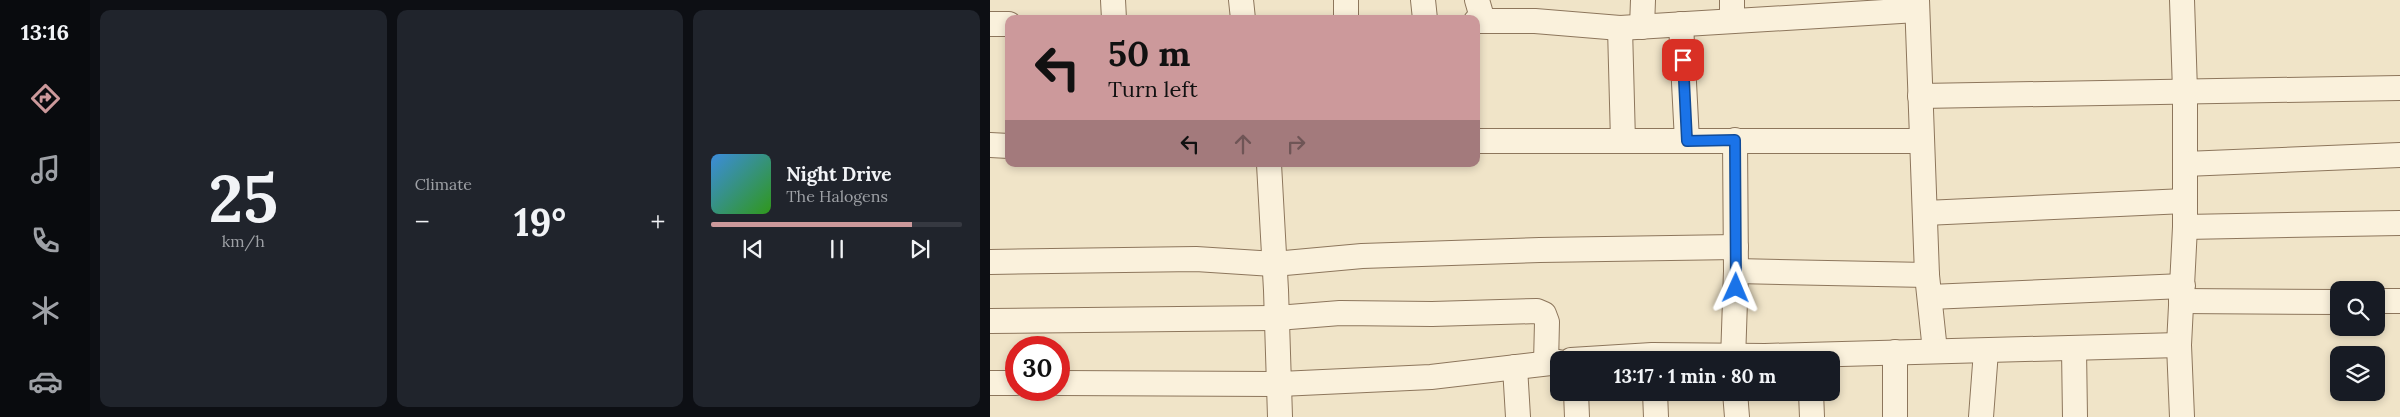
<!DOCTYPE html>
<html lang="en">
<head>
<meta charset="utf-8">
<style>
	:root { --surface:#171b24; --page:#20242c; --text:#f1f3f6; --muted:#9ea1a6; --line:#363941; --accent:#cc999b }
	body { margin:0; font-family:Lora,serif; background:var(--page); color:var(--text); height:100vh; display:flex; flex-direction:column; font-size:19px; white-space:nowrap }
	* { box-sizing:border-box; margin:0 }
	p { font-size:16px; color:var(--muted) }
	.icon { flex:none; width:28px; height:28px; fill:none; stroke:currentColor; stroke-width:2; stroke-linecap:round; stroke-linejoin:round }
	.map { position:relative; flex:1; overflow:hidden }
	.sheet { display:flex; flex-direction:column; gap:10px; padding:10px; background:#0d0f14; width:900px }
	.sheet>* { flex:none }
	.guide { position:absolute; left:15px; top:15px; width:475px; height:152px; border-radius:10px; box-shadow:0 2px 8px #0003; background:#cc999b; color:#111; overflow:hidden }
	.controls { position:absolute; left:1340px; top:281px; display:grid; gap:10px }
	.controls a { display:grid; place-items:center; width:55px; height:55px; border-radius:10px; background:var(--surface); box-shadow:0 2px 8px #0003; font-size:25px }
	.speed { position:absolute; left:15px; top:336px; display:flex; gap:10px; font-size:25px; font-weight:700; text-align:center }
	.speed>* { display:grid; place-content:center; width:65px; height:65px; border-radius:50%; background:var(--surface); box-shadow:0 2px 8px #0003; line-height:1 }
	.speed .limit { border:8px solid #d22; background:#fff; color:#111 }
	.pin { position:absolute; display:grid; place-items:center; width:42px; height:42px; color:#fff; margin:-21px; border-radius:10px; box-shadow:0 2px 8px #0006 }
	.me { position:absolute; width:55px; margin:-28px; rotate:1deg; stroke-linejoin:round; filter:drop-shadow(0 0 4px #0008) }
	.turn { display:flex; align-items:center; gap:18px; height:105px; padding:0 20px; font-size:22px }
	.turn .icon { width:65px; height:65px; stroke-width:2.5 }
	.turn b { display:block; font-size:35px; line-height:42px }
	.lanes { display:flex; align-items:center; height:48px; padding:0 20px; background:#0003; justify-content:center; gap:25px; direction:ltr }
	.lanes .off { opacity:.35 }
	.big { font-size:38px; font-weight:700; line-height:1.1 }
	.sheet .card { flex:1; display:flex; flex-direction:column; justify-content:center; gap:8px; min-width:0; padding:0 18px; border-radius:10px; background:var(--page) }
	.sheet .dial { align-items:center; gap:0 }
	.dial b { font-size:65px; line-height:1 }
	.song { display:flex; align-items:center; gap:15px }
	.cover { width:60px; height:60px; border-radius:8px; background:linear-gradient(135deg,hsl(210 70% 55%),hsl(110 70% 35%)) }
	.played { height:5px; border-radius:2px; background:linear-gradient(90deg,var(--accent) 80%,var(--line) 80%) }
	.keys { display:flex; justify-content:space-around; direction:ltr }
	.heat { display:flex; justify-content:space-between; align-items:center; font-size:28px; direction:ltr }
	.sheet .tiles { flex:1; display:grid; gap:10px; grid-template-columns:repeat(3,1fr) }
	.trip { position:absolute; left:560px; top:351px; width:290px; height:50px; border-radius:10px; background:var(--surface); box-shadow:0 2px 8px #0003; font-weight:700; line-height:50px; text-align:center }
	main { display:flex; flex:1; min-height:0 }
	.menu { display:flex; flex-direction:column; width:90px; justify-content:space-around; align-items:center; background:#090b0e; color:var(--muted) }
	.menu .icon { width:35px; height:35px }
	.menu .active { color:var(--accent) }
	.menu b { font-size:22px; color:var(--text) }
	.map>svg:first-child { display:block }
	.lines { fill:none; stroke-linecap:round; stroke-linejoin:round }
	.street-casing { stroke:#8d765c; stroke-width:26 }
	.street { stroke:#faf1dc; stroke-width:24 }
	.route-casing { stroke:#114b97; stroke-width:12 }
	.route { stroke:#1a73e8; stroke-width:9 }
</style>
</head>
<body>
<main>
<nav class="menu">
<b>13:16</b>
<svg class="icon active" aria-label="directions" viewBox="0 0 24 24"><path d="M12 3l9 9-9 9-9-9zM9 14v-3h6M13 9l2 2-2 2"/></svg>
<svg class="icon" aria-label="music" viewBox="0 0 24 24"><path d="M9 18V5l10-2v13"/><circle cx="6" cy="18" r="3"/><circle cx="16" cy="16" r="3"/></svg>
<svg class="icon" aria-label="phone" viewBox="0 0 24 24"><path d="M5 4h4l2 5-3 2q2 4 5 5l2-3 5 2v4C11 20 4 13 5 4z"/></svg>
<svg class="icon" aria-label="climate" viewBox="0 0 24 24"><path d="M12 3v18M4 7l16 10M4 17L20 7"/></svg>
<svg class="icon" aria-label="car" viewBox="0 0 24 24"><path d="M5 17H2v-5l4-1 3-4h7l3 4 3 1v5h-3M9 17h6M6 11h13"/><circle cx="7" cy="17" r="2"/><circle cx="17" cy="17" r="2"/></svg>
</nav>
<section class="sheet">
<div class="tiles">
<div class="card dial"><b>25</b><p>km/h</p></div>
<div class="card"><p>Climate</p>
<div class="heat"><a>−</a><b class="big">19°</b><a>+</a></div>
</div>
<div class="card">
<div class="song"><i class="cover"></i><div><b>Night Drive</b><p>The Halogens</p></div></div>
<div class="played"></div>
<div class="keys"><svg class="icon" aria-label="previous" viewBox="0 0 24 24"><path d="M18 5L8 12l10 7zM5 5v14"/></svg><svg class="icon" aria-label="pause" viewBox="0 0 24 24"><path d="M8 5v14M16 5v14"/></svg><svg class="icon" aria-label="next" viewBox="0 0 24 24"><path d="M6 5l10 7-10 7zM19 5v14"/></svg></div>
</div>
</div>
</section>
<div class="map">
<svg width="1410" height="417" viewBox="0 0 1410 417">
	<rect width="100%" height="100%" fill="#f0e4c8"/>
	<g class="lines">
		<g class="street-casing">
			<g id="street">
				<path d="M123,0L124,19"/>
				<path d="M251,0L253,19"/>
				<path d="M356,0V19"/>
				<path d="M433,0L435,19"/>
				<path d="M487,0L493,21"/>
				<path d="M742,0V21"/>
				<path d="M927,0L937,275L945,351"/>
				<path d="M1192,0L1195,91V227L1189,345L1192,417"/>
				<path d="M486,21H545L630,28L927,10"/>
				<path d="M0,24H19"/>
				<path d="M691,24L697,141"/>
				<path d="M652,27L653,0"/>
				<path d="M630,28L633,141"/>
				<path d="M930,96L1410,88"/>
				<path d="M486,141H932"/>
				<path d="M0,145L19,146"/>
				<path d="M279,164L286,290L290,417"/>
				<path d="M1195,164L1410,155"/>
				<path d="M935,213L1195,201"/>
				<path d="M1195,227L1410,223"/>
				<path d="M0,262L206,259L284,264L372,256L550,250L746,247"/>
				<path d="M746,271L937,275"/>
				<path d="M940,297L1193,286"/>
				<path d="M1191,301L1349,302"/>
				<path d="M1386,301H1410"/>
				<path d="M0,321L287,318L350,313L442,314L547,311L554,314L557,322L556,363"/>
				<path d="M1084,349L1085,417"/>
				<path d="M905,352V417"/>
				<path d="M581,360L662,355L775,356L1189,345"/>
				<path d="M743,360L746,271L745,140"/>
				<path d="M525,367L528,417"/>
				<path d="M0,383H26"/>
				<path d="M69,383L290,384L441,377L569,362"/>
				<path d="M586,392L587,417"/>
				<path d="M665,392L666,417"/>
				<path d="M745,392L747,417"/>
				<path d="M821,392L822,417"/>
				<path d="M991,417L996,351"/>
			</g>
		</g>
		<use href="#street" class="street"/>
	</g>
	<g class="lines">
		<g class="route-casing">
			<path id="route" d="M693,60L697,141L745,140L746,288"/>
		</g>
		<use href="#route" class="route"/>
	</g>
</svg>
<div class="controls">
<a><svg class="icon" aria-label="search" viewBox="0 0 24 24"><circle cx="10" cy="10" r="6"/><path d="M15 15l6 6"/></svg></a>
<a><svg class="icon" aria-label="layers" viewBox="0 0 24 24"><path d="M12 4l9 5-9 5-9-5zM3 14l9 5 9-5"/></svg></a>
</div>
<div class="speed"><div class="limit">30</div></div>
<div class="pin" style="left:693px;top:60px;background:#d93025"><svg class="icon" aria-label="arrive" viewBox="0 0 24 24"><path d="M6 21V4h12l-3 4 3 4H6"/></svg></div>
<svg class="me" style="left:746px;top:288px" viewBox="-20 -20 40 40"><path d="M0-17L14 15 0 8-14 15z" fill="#1a73e8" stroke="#fff" stroke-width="4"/></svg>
<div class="trip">13:17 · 1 min · 80 m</div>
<div class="guide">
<div class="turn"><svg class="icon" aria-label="left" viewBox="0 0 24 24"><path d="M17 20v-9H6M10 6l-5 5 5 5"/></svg><div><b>50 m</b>Turn left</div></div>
<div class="lanes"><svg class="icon" aria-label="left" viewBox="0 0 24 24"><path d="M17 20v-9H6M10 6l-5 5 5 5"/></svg><svg class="icon off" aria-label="ahead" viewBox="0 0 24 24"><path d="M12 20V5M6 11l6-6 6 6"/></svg><svg class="icon off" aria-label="right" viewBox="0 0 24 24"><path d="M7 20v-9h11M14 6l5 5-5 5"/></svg></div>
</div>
</div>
</main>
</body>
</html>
